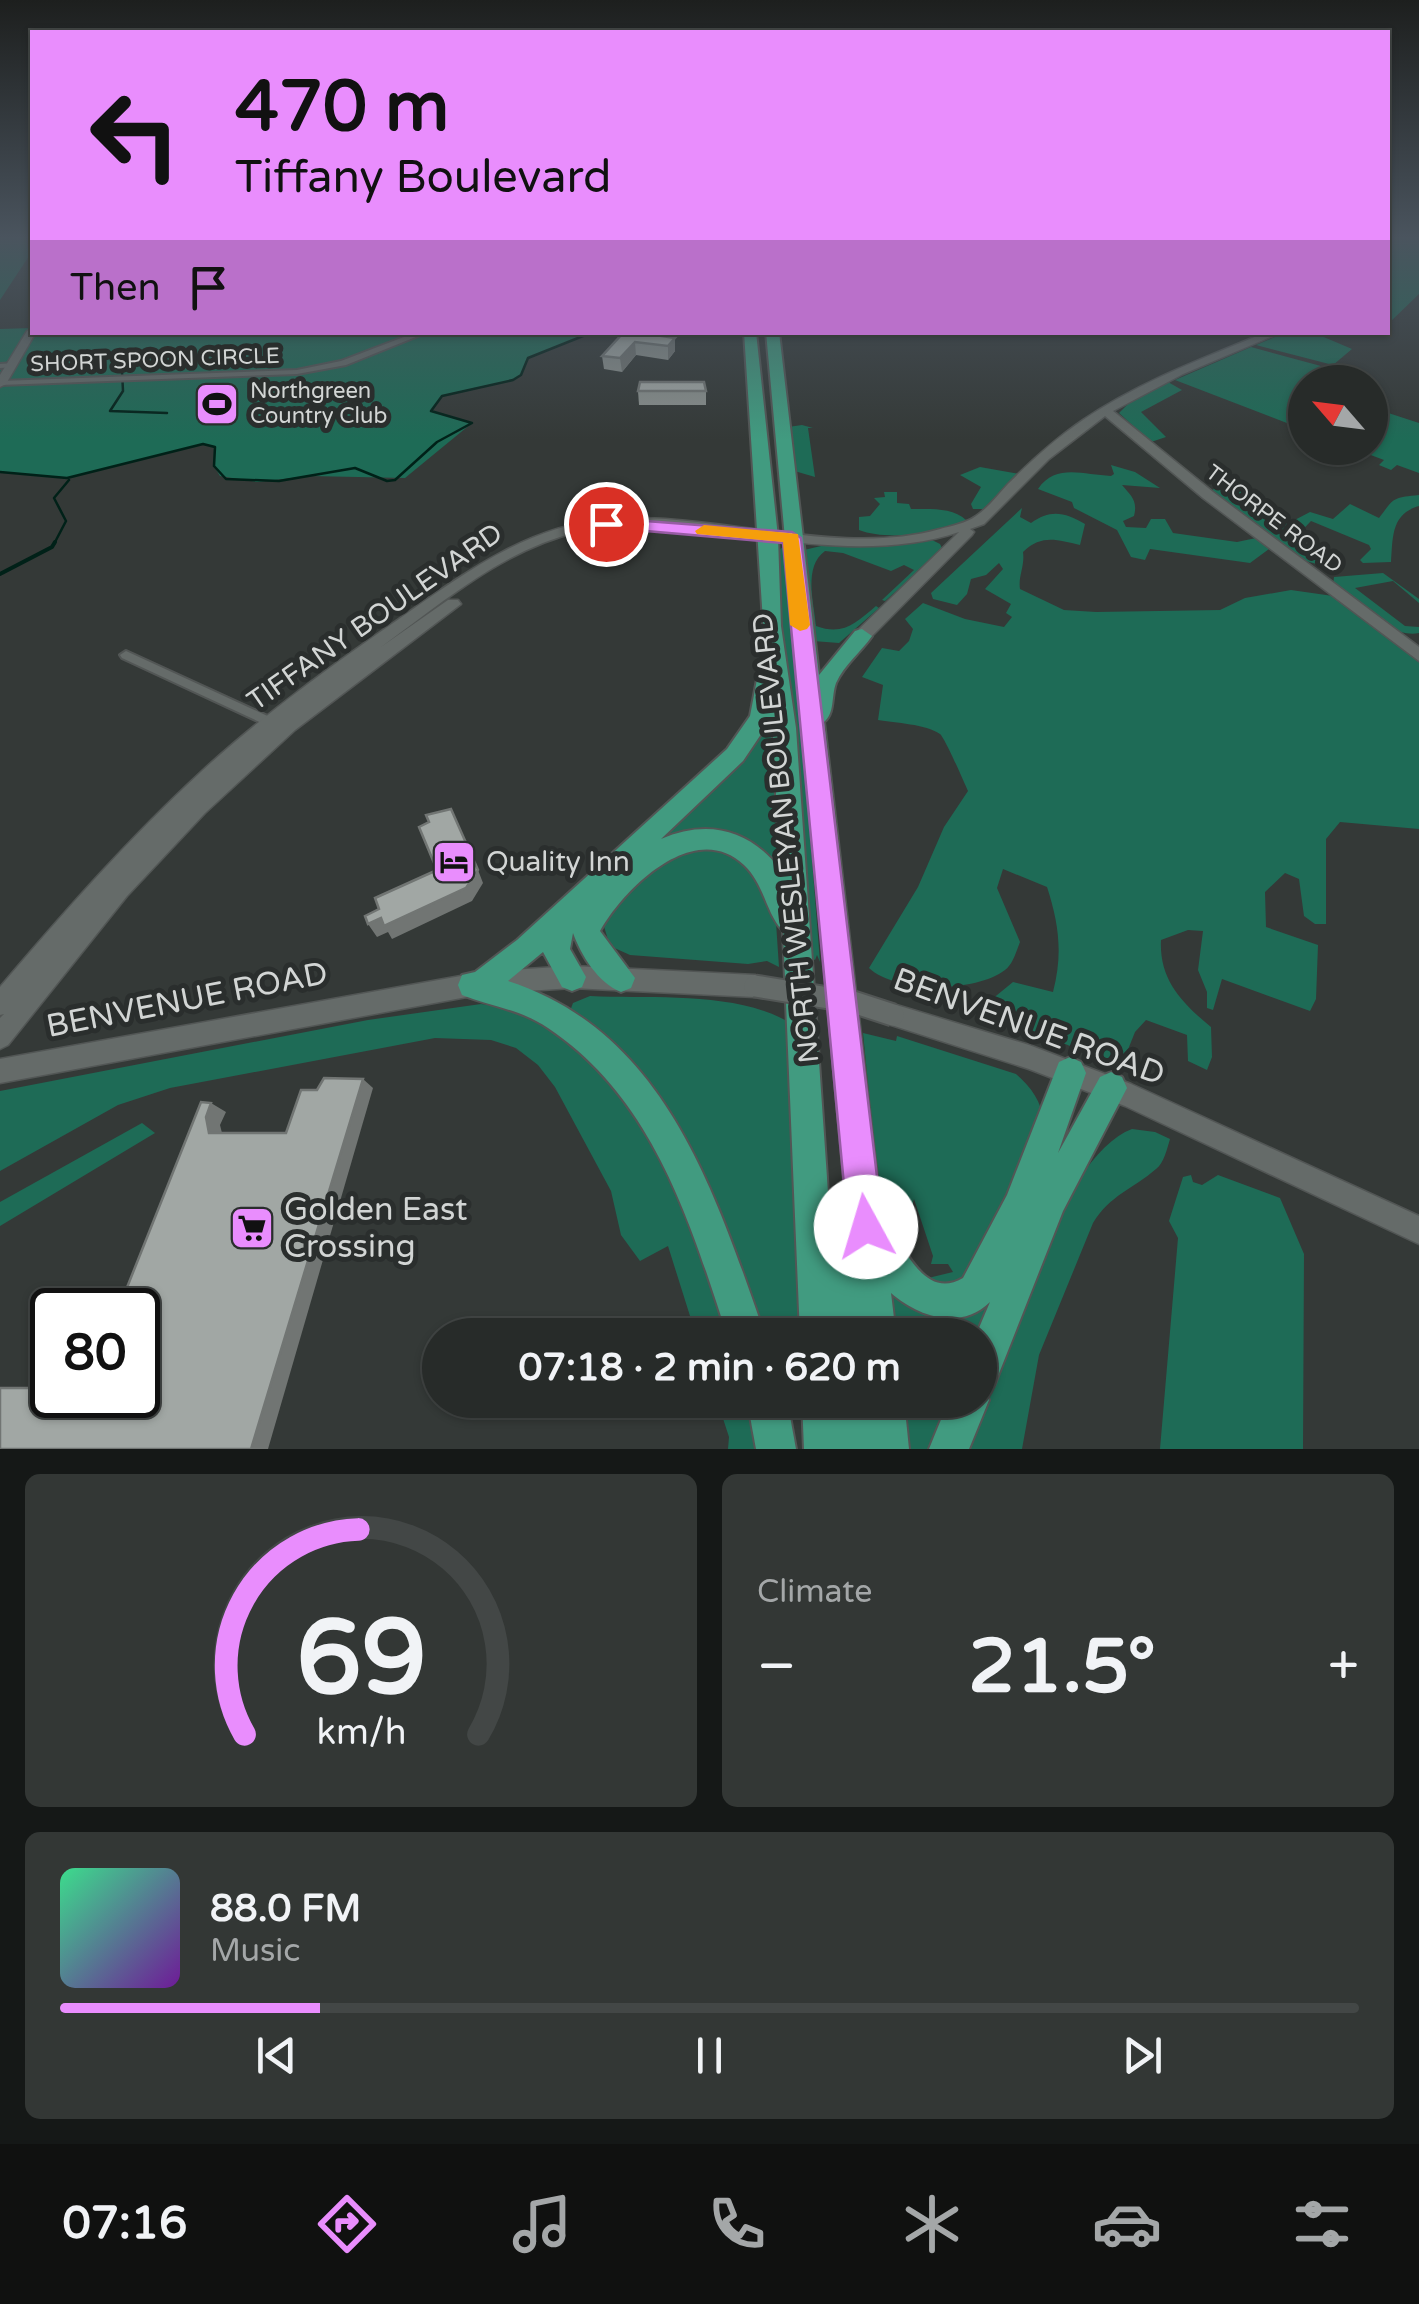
<!DOCTYPE html>
<html lang="en">
<head>
<meta charset="utf-8">
<style>
	:root { --surface:#272b29; --page:#333735; --text:#f1f3f6; --muted:#a4a7a8; --line:#434746; --accent:#e98dfd }
	body { margin:0; font-family:"Varela Round",sans-serif; background:var(--page); color:var(--text); height:100vh; display:flex; flex-direction:column; font-size:38px; white-space:nowrap }
	* { box-sizing:border-box; margin:0 }
	p { font-size:32px; color:var(--muted) }
	.icon { flex:none; width:55px; height:55px; fill:none; stroke:currentColor; stroke-width:2; stroke-linecap:round; stroke-linejoin:round }
	.map { position:relative; height:1449px; overflow:hidden }
	.panel { display:flex; flex-direction:column; gap:25px; padding:25px; background:#151817; flex:1 }
	.panel>* { flex:none }
	.top-card { position:absolute; left:30px; top:30px; width:1360px; height:305px; border-radius:0px; box-shadow:0 2px 8px #0004,0 0 0 2px var(--line); background:#e98dfd; color:#111; overflow:hidden }
	.needle { width:65px; rotate:298deg }
	.controls { position:absolute; left:1288px; top:365px; display:grid; gap:20px }
	.controls a { display:grid; place-items:center; width:100px; height:100px; border-radius:50%; background:var(--surface); box-shadow:0 2px 8px #0004,0 0 0 2px var(--line); font-size:50px }
	.speed { position:absolute; left:30px; top:1288px; display:flex; gap:20px; font-size:50px; font-weight:700; text-align:center }
	.speed>* { display:grid; place-content:center; width:130px; height:130px; border-radius:50%; background:var(--surface); box-shadow:0 2px 8px #0004,0 0 0 2px var(--line); line-height:1 }
	.speed .limit { border:5px solid #111; border-radius:15px; background:#fff; color:#111 }
	.pin { position:absolute; display:grid; place-items:center; width:85px; height:85px; color:#fff; margin:-42px; border:5px solid #fff; border-radius:50%; box-shadow:0 2px 10px #0007 }
	.me { position:absolute; width:110px; margin:-55px; rotate:354deg; stroke-linejoin:round; filter:drop-shadow(0 0 8px #0008) }
	.turn { display:flex; align-items:center; gap:35px; height:210px; padding:0 40px; font-size:45px }
	.turn .icon { width:130px; height:130px; stroke-width:2.5 }
	.turn b { display:block; font-size:70px; line-height:85px }
	.then { display:flex; align-items:center; height:95px; padding:0 40px; background:#0003; gap:20px; font-size:38px }
	.big { font-size:75px; font-weight:700; line-height:1.1 }
	.panel .tile { flex:1; display:flex; flex-direction:column; justify-content:center; gap:15px; min-width:0; padding:0 35px; border-radius:15px; background:var(--page) }
	.panel .dial { align-items:center; gap:0 }
	.dial svg { height:260px; overflow:visible; fill:none; stroke:var(--line); stroke-width:7; stroke-linecap:round; text-anchor:middle }
	.dial text { fill:var(--text); stroke:none }
	.song { display:flex; align-items:center; gap:30px }
	.cover { width:120px; height:120px; border-radius:15px; background:linear-gradient(135deg,hsl(150 70% 55%),hsl(280 70% 35%)) }
	.played { height:10px; border-radius:5px; background:linear-gradient(90deg,var(--accent) 20%,var(--line) 20%) }
	.keys { display:flex; justify-content:space-around; direction:ltr }
	.heat { display:flex; justify-content:space-between; align-items:center; font-size:55px; direction:ltr }
	.panel .tiles { flex:1; display:grid; gap:25px; grid-template-columns:1fr 1fr }
	.tile:last-child { grid-column:span 2 }
	.trip { position:absolute; left:422px; top:1318px; width:575px; height:100px; border-radius:50px; background:var(--surface); box-shadow:0 2px 8px #0004,0 0 0 2px var(--line); font-weight:700; line-height:100px; text-align:center }
	.tabs { display:flex; height:160px; justify-content:space-around; align-items:center; background:#101110; color:var(--muted) }
	.tabs .icon { width:70px; height:70px }
	.tabs .selected { color:var(--accent) }
	.tabs b { font-size:45px; color:var(--text) }
	.map>svg:first-child { display:block }
	.green { fill:#1e6b56 }
	.lines { fill:none; stroke-linecap:round; stroke-linejoin:round }
	.stream-far1 { stroke:#002118; stroke-width:2.5 }
	.stream { stroke:#002118; stroke-width:4 }
	.street-casing { stroke:#525655; stroke-width:4 }
	.secondary-casing { stroke:#525655; stroke-width:3 }
	.highway-casing { stroke:#525655; stroke-width:4 }
	.street { fill:#656b69; fill-rule:evenodd }
	.secondary { fill:#656b69; fill-rule:evenodd }
	.highway { fill:#419b80; fill-rule:evenodd }
	.secondary-bridge-casing { stroke:#525655; stroke-width:25; stroke-linecap:butt }
	.secondary-bridge { stroke:#656b69; stroke-width:21 }
	.wall { fill:#8a908d }
	.shaded-wall { fill:#717573 }
	.building { fill:#a1a7a4; stroke:#717573; stroke-width:2.5 }
	.route { fill:#e98dfd; stroke:#975ca4; stroke-width:2.5 }
	.slow { fill:#f59e0b }
	.labels { text-anchor:middle; dominant-baseline:central; stroke-width:10; stroke-linejoin:round; paint-order:stroke }
	.far-street-label { font-size:22px; fill:#d2d5d4; stroke:#2a2e2d }
	.far-poi-label { font-size:22px; fill:#d2d5d4; stroke:#2a2e2d; text-anchor:start }
	.street-label { font-size:28px; fill:#d2d5d4; stroke:#2a2e2d }
	.poi-label { font-size:28px; fill:#d2d5d4; stroke:#2a2e2d; text-anchor:start }
	.near-street-label { font-size:32px; fill:#d2d5d4; stroke:#2a2e2d }
	.near-poi-label { font-size:32px; fill:#d2d5d4; stroke:#2a2e2d; text-anchor:start }
</style>
</head>
<body>
<div class="map">
<svg width="1419" height="1449" viewBox="0 0 1419 1449">
	<rect width="100%" height="100%" fill="#343937"/>
	<g class="green">
		<path d="M0,238H26L29,256L0,300Z"/>
		<path d="M1388,238H1419V294L1388,324Z"/>
		<path d="M32,328V332L593,333L528,358L521,375L513,380L442,396L431,411L472,423L405,478L310,476L257,482L220,476L214,466L215,447L203,444L67,478L0,472V329Z"/>
		<path d="M1312,332L1352,349L1333,365L1256,345L1284,333Z"/>
		<path d="M1251,347L1332,369L1319,382H1305V430L1175,380Z"/>
		<path d="M1168,382L1182,390L1141,412L1166,437L1151,442L1119,413L1128,404Z"/>
		<path d="M1370,407L1419,423V473L1397,465L1391,470L1379,465L1384,460L1352,448H1370Z"/>
		<path d="M802,425L813,428H808L815,477L791,470L788,427Z"/>
		<path d="M1111,465L1135,472L1160,488L1122,485C1131,496 1138,500 1134,516L1123,521L1126,527L1146,528L1151,519H1165L1173,533L1237,542L1256,538L1269,549L1250,563L1150,549L1145,560L1131,557L1117,530L1074,508L1072,502L1038,489C1056,463 1083,475 1111,476L1114,474Z"/>
		<path d="M980,467L1019,474L983,509H973L971,504L981,487L960,475Z"/>
		<path d="M1229,482L1287,524L1310,512L1333,519L1350,504L1379,518C1395,497 1392,498 1419,495V506C1391,514 1393,537 1391,562L1363,563L1360,560L1371,549L1369,545L1311,521L1290,543L1341,566C1292,571 1247,520 1211,492L1217,485Z"/>
		<path d="M884,492H897V503L909,504L911,509C929,509 953,507 966,520C940,534 887,541 859,530V517L870,516L880,504L874,498L885,497Z"/>
		<path d="M1022,508L1020,517L1031,523C1050,509 1065,512 1085,524L1080,545C1057,540 1042,534 1023,552C1025,566 1018,576 1020,589L1064,610L1096,612L1220,610L1245,598L1291,590L1333,596L1419,660V829L1340,822L1326,839V924H1315L1304,916L1299,879L1285,873L1265,892L1266,927L1318,945L1316,999L1310,1011L1222,979L1213,1010L1207,1008V992L1198,970L1203,931L1188,930L1161,940C1159,980 1182,1003 1211,1027L1212,1057L1207,1070L1188,1061L1187,1035L1146,1020L1135,1032L1121,1067L980,1009L1013,982L1053,992C1063,954 1059,924 1047,887L1003,869L997,888L1020,942C1016,952 1013,964 1005,970C975,993 895,993 869,968L918,887L944,827L968,791C964,782 945,738 940,734C926,724 895,723 878,720L883,685L862,677L882,648L899,651L909,641L913,629L905,619L923,603L965,619L1004,627L1012,617L1006,613L1011,604L985,589L1003,569L999,563L986,575L971,579L967,594L957,605L933,599L931,593Z"/>
		<path d="M932,540L940,544L943,550L885,601L882,600L914,570L904,565L891,571L843,553L825,551C803,567 814,602 816,626C843,636 856,623 876,606L879,608L839,643L813,641L804,550L838,542Z"/>
		<path d="M783,547L795,641L820,962L817,955L815,960L810,957L776,552Z"/>
		<path d="M1383,573L1419,599V603L1393,581L1355,588L1405,626L1419,627V633C1389,639 1356,602 1333,585L1334,577Z"/>
		<path d="M770,714L777,745L788,893L701,831L669,837L661,830Z"/>
		<path d="M703,845L744,859L775,908L779,967L767,961L748,964L630,955L610,946L602,920L664,854Z"/>
		<path d="M590,996C652,999 732,991 787,1021L799,1335H753L688,1163L570,1011L573,1003Z"/>
		<path d="M481,1004L505,1007L575,1034L657,1136L736,1335H696L668,1246L640,1261L621,1235L611,1191L555,1087L538,1065L516,1048L491,1040L435,1038L170,1088L118,1105L0,1171V1091L368,1020Z"/>
		<path d="M863,1033L896,1041L897,1036L1016,1074C1032,1088 1041,1101 1044,1122L967,1278C950,1285 941,1286 924,1279L953,1272L948,1264H931L933,1256L914,1199L908,1221H900L906,1253L887,1233L881,1214Z"/>
		<path d="M142,1123L155,1133L0,1226V1202Z"/>
		<path d="M1132,1129L1155,1132L1170,1139C1167,1149 1164,1163 1156,1169C1133,1189 1110,1195 1093,1223L1039,1355L1022,1449H964C993,1374 1058,1156 1132,1129Z"/>
		<path d="M1191,1175L1193,1182L1202,1185L1218,1175L1280,1198L1304,1254L1303,1449H1160L1178,1238L1169,1221L1183,1177Z"/>
		<path d="M901,1292C933,1311 971,1334 996,1293L980,1335H886L888,1302Z"/>
		<path d="M717,1400H754L763,1449H728L729,1437Z"/>
		<path d="M893,1400H956L935,1449H900Z"/>
	</g>
	<g class="lines">
		<g class="stream-far1">
			<path d="M122,371L123,391L110,411L167,413"/>
			<path d="M0,472L67,478L203,444L215,447L214,466L226,479L279,481L355,468L387,481L395,480L437,442L472,423L431,411L442,396L513,380L521,375L528,358L593,332"/>
			<path d="M54,544L66,521L54,498L69,480"/>
		</g>
		<path class="stream" d="M0,574L52,547L55,542"/>
		<g class="street-casing">
			<g id="street">
				<path d="M417,332H428L346,365L297,374L0,385L1,381L297,370L341,361Z"/>
				<path d="M14,363V367L0,368V364Z"/>
				<path d="M126,651L274,719L276,722L270,727L266,725L122,658L120,655Z"/>
			</g>
		</g>
		<g class="secondary-casing">
			<g id="secondary">
				<path d="M32,328V332H36L6,384L0,387V375L27,331Z"/>
				<path d="M1267,332H1282L1183,374L1113,411L1213,492L1419,647V661L1203,498L1105,416L1049,459L984,524L970,529L974,532L972,535L868,640L862,641L854,636L856,632L959,532C871,561 775,538 685,530C650,527 613,524 578,532C504,549 442,603 381,647L448,600H458L461,604L295,730L205,813L127,896L8,1045L0,1049V1018L4,1014L0,1015V987C64,912 129,838 202,771C263,715 331,666 399,619C463,574 528,525 609,519C713,511 839,558 940,529C951,526 967,523 976,516C988,508 998,495 1008,484C1031,461 1055,439 1083,420C1139,382 1204,358 1267,332Z"/>
				<path d="M572,966L755,975L763,978L766,986L763,994L755,997L572,988L483,994L0,1083V1059L483,972Z"/>
				<path d="M893,1004L1029,1045L1131,1084L1419,1216V1244L1125,1106L1029,1069L885,1023L881,1015L885,1007Z"/>
			</g>
		</g>
		<g class="highway-casing">
			<g id="highway">
				<path d="M744,332H756L778,537L781,626L796,728L831,1236L845,1251L852,1267L766,332H779L819,675L855,631L862,629L872,636C861,652 844,665 836,683C831,697 835,713 824,722L882,1219C902,1237 921,1303 963,1278L1007,1195L1059,1062L1070,1057L1081,1062L1086,1073L1058,1153L1100,1077L1111,1072L1122,1077L1127,1088L1063,1211L994,1386L984,1389L989,1400L969,1449H929L949,1400H980V1335H976L990,1302C960,1331 919,1317 891,1293L896,1335H800L783,931C766,914 765,885 744,865C695,818 624,888 600,931L635,978L631,988L621,992C598,983 581,955 573,933L570,949L586,977L582,987L572,991L562,987L543,952L508,981C666,1032 715,1193 765,1335H727C690,1221 653,1098 548,1028C522,1010 490,1006 462,995L458,985L462,975L475,972L517,940L727,749L750,716L758,674L766,667ZM772,718L780,869C749,829 707,819 661,839L743,761Z"/>
				<path d="M747,1400H787L796,1449H756Z"/>
				<path d="M802,1400H904L909,1449H804Z"/>
			</g>
		</g>
		<use href="#street" class="street"/>
		<use href="#secondary" class="secondary"/>
		<use href="#highway" class="highway"/>
		<g class="secondary-bridge-casing">
			<path id="secondary-bridge" d="M755,986L853,1002L893,1015"/>
		</g>
		<use href="#secondary-bridge" class="secondary-bridge"/>
	</g>
	<g class="wall">
		<path d="M624,332L675,338V351L668,360L636,355L622,372L604,369L602,356Z"/>
		<path d="M638,391H706V405H639Z"/>
	</g>
	<g class="shaded-wall">
		<path d="M675,338V351L668,360V346Z"/>
		<path d="M635,342L636,355L622,372L620,358Z"/>
		<path d="M478,870L483,883L472,901L392,939L388,932L377,937L368,924Z"/>
		<path d="M363,1079L373,1088L268,1449H251Z"/>
		<path d="M211,1103L226,1112L220,1125L224,1141L209,1133L206,1117Z"/>
	</g>
	<g class="building">
		<path d="M624,332H635L675,338L668,346L635,342L620,358L602,356Z"/>
		<path d="M640,382H704L706,391H638Z"/>
		<path d="M451,809L478,870L466,888L384,926L381,918L368,924L365,916L379,909L375,898L437,870L419,827L429,822L426,815Z"/>
		<path d="M324,1078L363,1079L251,1449H0V1388H52V1395H138V1310H118L201,1102L211,1103L206,1117L209,1133H286L301,1090H317Z"/>
	</g>
	<linearGradient id="sky" x2="0" y2="1"><stop stop-color="#1d1f1e"/><stop offset="0.54" stop-color="#4a545e"/><stop offset="1" stop-color="#4a545e" stop-opacity="0"/></linearGradient>
	<rect width="1419" height="440" fill="url(#sky)"/>
	<path class="route" d="M606,518L792,532L801,538L883,1227L878,1239L866,1244L853,1239L848,1227L783,543L600,527L598,524Z"/>
	<path class="slow" d="M704,525L798,534L810,625L807,629L800,631L790,625L783,542L697,534L695,531Z"/>
	<defs>
		<g id="stadium-square" transform="scale(2.25)"><rect x="-9" y="-9" width="18" height="18" rx="4" fill="#e98dfd" stroke="#2a2e2d"/><path d="M0-5a6.5 5 0 1 0 0 10a6.5 5 0 1 0 0-10ZM-3.5-1.8h7v3.6h-7Z" fill="#111"/></g>
		<g id="hotel-square" transform="scale(2.25)"><rect x="-9" y="-9" width="18" height="18" rx="4" fill="#e98dfd" stroke="#2a2e2d"/><path d="M-6-4.5h1.5V1H6V5H4.5V3h-9V5H-6ZM-4 0a1.8 1.8 0 1 1 3.6 0ZM.5 0V-2.5h3Q6-2.5 6 0Z" fill="#111"/></g>
		<g id="supermarket-square" transform="scale(2.25)"><rect x="-9" y="-9" width="18" height="18" rx="4" fill="#e98dfd" stroke="#2a2e2d"/><path d="M-6-5.5h2.5l.6 2H6L4.5 2H-2.5L-4.4-4H-6ZM-1.5 3.2a1.3 1.3 0 1 0 .1 0ZM3 3.2a1.3 1.3 0 1 0 .1 0Z" fill="#111"/></g>
	</defs>
	<g fill-rule="evenodd">
		<use href="#stadium-square" x="217" y="404"/>
		<use href="#hotel-square" x="454" y="862"/>
		<use href="#supermarket-square" x="252" y="1228"/>
	</g>
	<g class="labels">
		<g class="far-street-label">
			<text transform="translate(155 360) rotate(-2)">SHORT SPOON CIRCLE</text>
			<text transform="translate(1274 519) rotate(37)">THORPE ROAD</text>
		</g>
		<g class="far-poi-label">
			<text x="250" y="391">Northgreen<tspan x="250" dy="25">Country Club</tspan></text>
		</g>
		<g class="street-label">
			<text transform="translate(375 617) rotate(-35)">TIFFANY BOULEVARD</text>
			<text transform="translate(786 838) rotate(-96)">NORTH WESLEYAN BOULEVARD</text>
		</g>
		<g class="poi-label">
			<text x="486" y="862">Quality Inn</text>
		</g>
		<g class="near-street-label">
			<text transform="translate(187 1000) rotate(-11)">BENVENUE ROAD</text>
			<text transform="translate(1029 1027) rotate(20)">BENVENUE ROAD</text>
		</g>
		<g class="near-poi-label">
			<text x="284" y="1210">Golden East<tspan x="284" dy="37">Crossing</tspan></text>
		</g>
	</g>
</svg>
<div class="controls">
<a><svg class="needle" viewBox="-14 -14 28 28"><path d="M0-13l5 13h-10z" fill="#e53935"/><path d="M0 13l5-13h-10z" fill="#a4a7a8"/></svg></a>
</div>
<div class="speed"><div class="limit">80</div></div>
<div class="pin" style="left:606px;top:524px;background:#d93025"><svg class="icon" aria-label="arrive" viewBox="0 0 24 24"><path d="M6 21V4h12l-3 4 3 4H6"/></svg></div>
<svg class="me" style="left:866px;top:1227px" viewBox="-20 -20 40 40"><circle r="19" fill="#fff"/><path d="M0-13L10 11 0 6-10 11z" fill="#e98dfd"/></svg>
<div class="trip">07:18 · 2 min · 620 m</div>
<div class="top-card">
<div class="turn"><svg class="icon" aria-label="left" viewBox="0 0 24 24"><path d="M17 20v-9H6M10 6l-5 5 5 5"/></svg><div><b>470 m</b>Tiffany Boulevard</div></div>
<div class="then">Then<svg class="icon" aria-label="arrive" viewBox="0 0 24 24"><path d="M6 21V4h12l-3 4 3 4H6"/></svg></div>
</div>
</div>
<section class="panel">
<div class="tiles">
<div class="tile dial"><svg viewBox="0 0 100 80">
<path d="M14 69A42 42 0 1 1 86 69"/>
<path d="M14 69A42 42 0 0 1 49 6" stroke="#e98dfd"/>
<text x="50" y="56" font-size="32" font-weight="700">69</text>
<text x="50" y="72" font-size="11">km/h</text>
</svg></div>
<div class="tile"><p>Climate</p>
<div class="heat"><a>−</a><b class="big">21.5°</b><a>+</a></div>
</div>
<div class="tile">
<div class="song"><i class="cover"></i><div><b>88.0 FM</b><p>Music</p></div></div>
<div class="played"></div>
<div class="keys"><svg class="icon" aria-label="previous" viewBox="0 0 24 24"><path d="M18 5L8 12l10 7zM5 5v14"/></svg><svg class="icon" aria-label="pause" viewBox="0 0 24 24"><path d="M8 5v14M16 5v14"/></svg><svg class="icon" aria-label="next" viewBox="0 0 24 24"><path d="M6 5l10 7-10 7zM19 5v14"/></svg></div>
</div>
</div>
</section>
<nav class="tabs">
<b>07:16</b>
<svg class="icon selected" aria-label="directions" viewBox="0 0 24 24"><path d="M12 3l9 9-9 9-9-9zM9 14v-3h6M13 9l2 2-2 2"/></svg>
<svg class="icon" aria-label="music" viewBox="0 0 24 24"><path d="M9 18V5l10-2v13"/><circle cx="6" cy="18" r="3"/><circle cx="16" cy="16" r="3"/></svg>
<svg class="icon" aria-label="phone" viewBox="0 0 24 24"><path d="M5 4h4l2 5-3 2q2 4 5 5l2-3 5 2v4C11 20 4 13 5 4z"/></svg>
<svg class="icon" aria-label="climate" viewBox="0 0 24 24"><path d="M12 3v18M4 7l16 10M4 17L20 7"/></svg>
<svg class="icon" aria-label="car" viewBox="0 0 24 24"><path d="M5 17H2v-5l4-1 3-4h7l3 4 3 1v5h-3M9 17h6M6 11h13"/><circle cx="7" cy="17" r="2"/><circle cx="17" cy="17" r="2"/></svg>
<svg class="icon" aria-label="filters" viewBox="0 0 24 24"><path d="M4 7h16M4 17h16"/><circle cx="9" cy="7" r="2"/><circle cx="15" cy="17" r="2"/></svg>
</nav>
</body>
</html>
